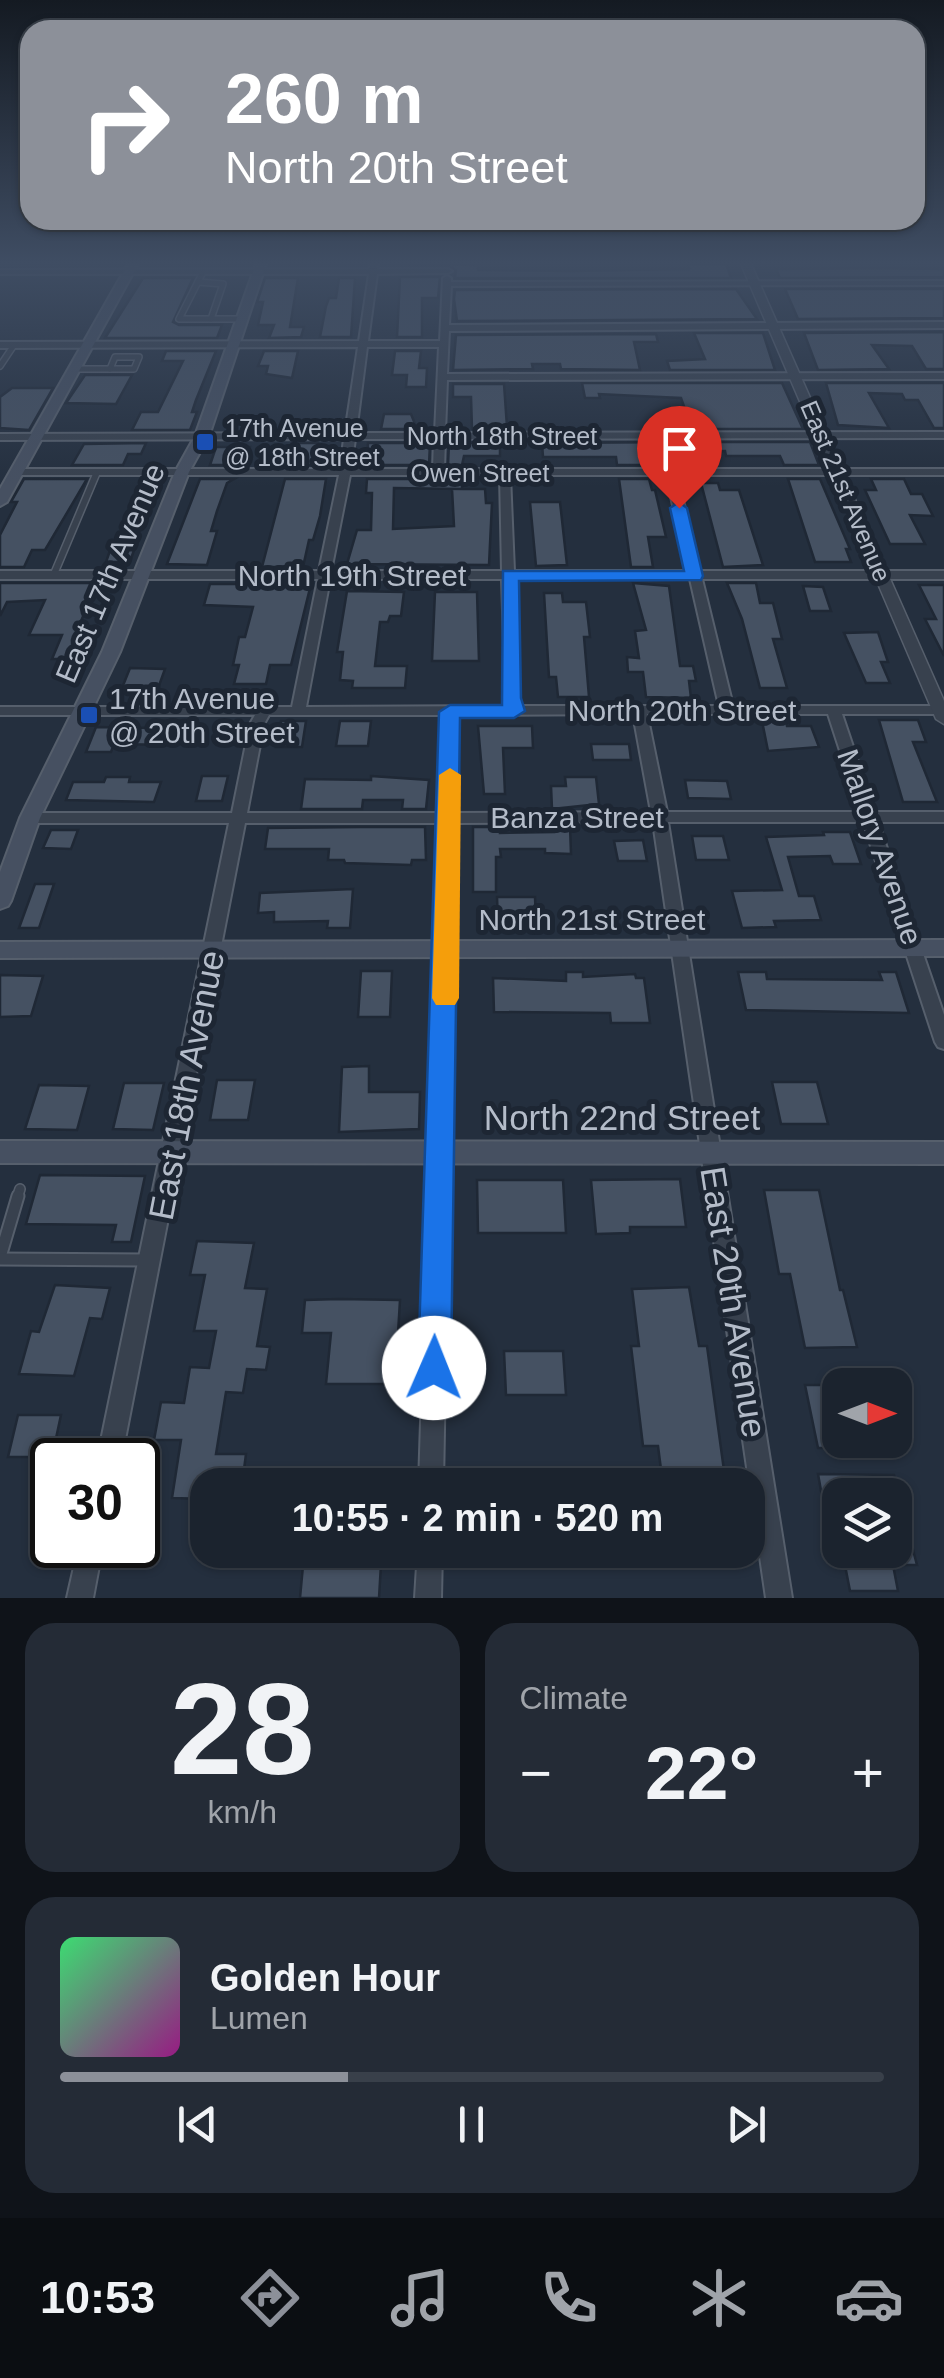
<!DOCTYPE html>
<html lang="en">
<head>
<meta charset="utf-8">
<style>
	:root { --surface:#1b232e; --page:#242b36; --text:#f1f3f6; --muted:#a0a4aa; --line:#39404a; --accent:#8c9099 }
	body { margin:0; font-family:Helvetica,sans-serif; background:var(--page); color:var(--text); height:100vh; display:flex; flex-direction:column; font-size:38px; white-space:nowrap }
	* { box-sizing:border-box; margin:0 }
	p { font-size:32px; color:var(--muted) }
	.icon { flex:none; width:55px; height:55px; fill:none; stroke:currentColor; stroke-width:2; stroke-linecap:round; stroke-linejoin:round }
	.map { position:relative; height:1598px; overflow:hidden }
	.side { display:flex; flex-direction:column; gap:25px; padding:25px; background:#0f1319; flex:1 }
	.side>* { flex:none }
	.hud { position:absolute; left:20px; top:20px; width:905px; height:210px; border-radius:30px; box-shadow:0 2px 8px #0004,0 0 0 2px var(--line); background:#8c9099; color:#fff; overflow:hidden }
	.needle { width:65px; rotate:90deg }
	.buttons { position:absolute; left:822px; top:1368px; display:grid; gap:20px }
	.buttons a { display:grid; place-items:center; width:90px; height:90px; border-radius:20px; background:var(--surface); box-shadow:0 2px 8px #0004,0 0 0 2px var(--line); font-size:50px }
	.speed { position:absolute; left:30px; top:1438px; display:flex; gap:20px; font-size:50px; font-weight:700; text-align:center }
	.speed>* { display:grid; place-content:center; width:130px; height:130px; border-radius:50%; background:var(--surface); box-shadow:0 2px 8px #0004,0 0 0 2px var(--line); line-height:1 }
	.speed .limit { border:5px solid #111; border-radius:15px; background:#fff; color:#111 }
	.pin { position:absolute; display:grid; place-items:center; width:85px; height:85px; color:#fff; margin:-102px -42px; border-radius:50% 50% 50% 0; rotate:-45deg; box-shadow:0 0 10px #0007 }
	.pin .icon { rotate:45deg }
	.me { position:absolute; width:110px; margin:-55px; rotate:1deg; stroke-linejoin:round; filter:drop-shadow(0 0 8px #0008) }
	.turn { display:flex; align-items:center; gap:35px; height:210px; padding:0 40px; font-size:45px }
	.turn .icon { width:130px; height:130px; stroke-width:2.5 }
	.turn b { display:block; font-size:70px; line-height:85px }
	.big { font-size:75px; font-weight:700; line-height:1.1 }
	.side .tile { flex:1; display:flex; flex-direction:column; justify-content:center; gap:15px; min-width:0; padding:0 35px; border-radius:30px; background:var(--page) }
	.side .dial { align-items:center; gap:0 }
	.dial b { font-size:130px; line-height:1 }
	.song { display:flex; align-items:center; gap:30px }
	.cover { width:120px; height:120px; border-radius:15px; background:linear-gradient(135deg,hsl(140 70% 55%),hsl(310 70% 35%)) }
	.played { height:10px; border-radius:5px; background:linear-gradient(90deg,var(--accent) 35%,var(--line) 35%) }
	.keys { display:flex; justify-content:space-around; direction:ltr }
	.heat { display:flex; justify-content:space-between; align-items:center; font-size:55px; direction:ltr }
	.side .tiles { flex:1; display:grid; gap:25px; grid-template-columns:1fr 1fr }
	.tile:last-child { grid-column:span 2 }
	.trip { position:absolute; left:190px; top:1468px; width:575px; height:100px; border-radius:30px; background:var(--surface); box-shadow:0 2px 8px #0004,0 0 0 2px var(--line); font-weight:700; line-height:100px; text-align:center }
	.tabs { display:flex; height:160px; justify-content:space-around; align-items:center; background:#0b0e12; color:var(--muted) }
	.tabs .icon { width:70px; height:70px }
	.tabs .active { color:var(--accent) }
	.tabs b { font-size:45px; color:var(--text) }
	.map>svg:first-child { display:block }
	.building { fill:#455162; stroke:#1f2835; stroke-width:2.5 }
	.lines { fill:none; stroke-linecap:round; stroke-linejoin:round }
	.service-far3-casing { stroke:#565f6c; stroke-width:8 }
	.service-far2-casing { stroke:#565f6c; stroke-width:9 }
	.service-far1-casing { stroke:#565f6c; stroke-width:12 }
	.service-casing { stroke:#565f6c; stroke-width:15 }
	.minor-casing { stroke:#565f6c; stroke-width:4 }
	.tertiary-casing { stroke:#565f6c; stroke-width:3 }
	.secondary-casing { stroke:#565f6c; stroke-width:4 }
	.service-far3 { stroke:#38414e; stroke-width:5 }
	.service-far2 { stroke:#38414e; stroke-width:6 }
	.service-far1 { stroke:#38414e; stroke-width:9 }
	.service { stroke:#38414e; stroke-width:11 }
	.minor { fill:#38414e; fill-rule:evenodd }
	.tertiary { fill:#38414e; fill-rule:evenodd }
	.secondary { fill:#465061; fill-rule:evenodd }
	.route { fill:#1a73e8; stroke:#114b97; stroke-width:2.5 }
	.slow { fill:#f59e0b }
	.transit-dot { fill:#1a4fb4; stroke:#1d2633; stroke-width:4 }
	.labels { text-anchor:middle; dominant-baseline:central; stroke-width:10; stroke-linejoin:round; paint-order:stroke }
	.far-poi-label { font-size:25px; fill:#b4bcc9; stroke:#1d2633; text-anchor:start }
	.far-street-label { font-size:25px; fill:#b4bcc9; stroke:#1d2633 }
	.street-label { font-size:30px; fill:#b4bcc9; stroke:#1d2633 }
	.poi-label { font-size:30px; fill:#b4bcc9; stroke:#1d2633; text-anchor:start }
	.near-street-label { font-size:35px; fill:#b4bcc9; stroke:#1d2633 }
</style>
</head>
<body>
<div class="map">
<svg width="944" height="1598" viewBox="0 0 944 1598">
	<rect width="100%" height="100%" fill="#242f3e"/>
	<g class="building">
		<path d="M408,264L478,265V270L572,271L689,269V264H726L731,278H455L456,270L450,266Z"/>
		<path d="M877,268L944,269V277L780,278L776,269Z"/>
		<path d="M400,277H440L438,298H422V337H397Z"/>
		<path d="M143,278H193L173,322L179,325H222L217,338H105Z"/>
		<path d="M265,278H298L290,327H304L301,337L269,338L274,325H258L263,302H257Z"/>
		<path d="M339,278H355L351,337H320L326,306L329,298H336Z"/>
		<path d="M736,289L757,319L457,321L454,299L455,290Z"/>
		<path d="M785,289H944V318L798,319Z"/>
		<path d="M944,332V369H926L912,346L872,345L889,369L818,370L804,333Z"/>
		<path d="M694,333H763L775,370H670L667,361L705,359Z"/>
		<path d="M656,334L658,342H634L640,370L561,369L560,364H532L533,369L453,370L456,335Z"/>
		<path d="M166,351H216L196,400L192,412H197L190,430H132L141,412H158L183,361H162Z"/>
		<path d="M264,351H298L292,378L266,374L268,366H258Z"/>
		<path d="M395,351H421L419,368H427L426,387H406L407,375H392Z"/>
		<path d="M85,375H132L116,404L66,403Z"/>
		<path d="M582,383H782L803,429H692L681,398L599,394L600,398H585Z"/>
		<path d="M826,383H944V428H934L918,400H905L902,394L869,393L889,428L838,425Z"/>
		<path d="M453,384H504L507,427L472,429L471,397H453Z"/>
		<path d="M12,388H53L29,430L0,428V397Z"/>
		<path d="M384,414H411L417,429H381Z"/>
		<path d="M687,442L691,459H645L646,465H617L616,457H543L542,443Z"/>
		<path d="M697,442H810L819,465H784L780,456H726L725,451L700,452Z"/>
		<path d="M146,443L141,454H128L123,465H72L84,444Z"/>
		<path d="M299,443H318L314,465H289Z"/>
		<path d="M368,443H430L429,465H367Z"/>
		<path d="M449,443H500V456H464L462,465H448Z"/>
		<path d="M216,447H250L245,465H210Z"/>
		<path d="M24,479H87L45,550H32L24,567H0V535L17,502H11Z"/>
		<path d="M200,479H234L227,483L217,511L211,531H217L207,565L167,564Z"/>
		<path d="M285,479H326L320,516L313,540H309L303,567H262Z"/>
		<path d="M367,479H462V489L394,488L393,529L454,526L452,489H485L486,503H492L489,565L347,564L357,530H371L372,493H366Z"/>
		<path d="M619,479H649L652,490H655L666,537H648L653,567H631Z"/>
		<path d="M788,479H820L850,549H846L851,562H815Z"/>
		<path d="M871,479H904L911,494H922L933,516L910,515L925,544H890L865,490H876Z"/>
		<path d="M701,483H718L720,490H739L763,565L723,567Z"/>
		<path d="M530,502H560L567,565L536,566Z"/>
		<path d="M137,541L130,562H106L113,542Z"/>
		<path d="M0,583H97L79,626H94L82,659H52L62,635H29L45,600L7,602L0,616Z"/>
		<path d="M633,583L669,586L680,666H693L696,681H689L691,698L646,697L643,672H628L627,657L639,658L635,631L646,630Z"/>
		<path d="M727,583H756L760,603H773L782,639H773L787,688H760L742,619Z"/>
		<path d="M210,584H311L291,665H270L266,684H234L239,665H233L239,637H245L253,607L204,605Z"/>
		<path d="M919,585H944V656L925,619H936Z"/>
		<path d="M803,586L823,587L831,611H810Z"/>
		<path d="M347,591L404,592L401,616H390L388,622H380L375,666H407L405,688H352L353,681L340,680L343,652H337Z"/>
		<path d="M435,592H477L479,661H432Z"/>
		<path d="M544,593H562L563,602H586L590,637H584L589,697H558L556,677H549Z"/>
		<path d="M878,632L888,662H881L890,683H866L844,633Z"/>
		<path d="M130,668L165,669L156,694L120,693Z"/>
		<path d="M159,720H181L173,745L114,744L111,752H86L96,727L155,728Z"/>
		<path d="M879,720H918L926,742H913L937,802H903Z"/>
		<path d="M281,721H306L302,747H276Z"/>
		<path d="M340,721H371L368,746H336Z"/>
		<path d="M762,721H786L787,726H811L819,747L768,751Z"/>
		<path d="M478,726H532L533,748H503L505,794H484Z"/>
		<path d="M591,744H629L631,760H593Z"/>
		<path d="M202,776H228L222,801H196Z"/>
		<path d="M371,776L429,780L426,809H402L403,800H363L362,809H301L305,779L371,780Z"/>
		<path d="M106,777H130L129,782H161L154,802L66,800L73,782H104Z"/>
		<path d="M565,777H596L599,804L552,809L551,786H566Z"/>
		<path d="M685,780L727,781L731,799L688,798Z"/>
		<path d="M553,826H570L571,854L545,853V849H500L501,857H496V892H473V827H500V833L554,832Z"/>
		<path d="M361,827H425L426,860H412L411,865L345,863L344,860H328L329,849H265L268,828Z"/>
		<path d="M51,830H78L71,849L43,848Z"/>
		<path d="M823,832H850L861,864H833L830,856L788,857L799,896H814L821,920L774,921L776,927L742,928L732,891L782,890L766,837L824,835Z"/>
		<path d="M692,836H723L729,860H696Z"/>
		<path d="M643,840L647,861H618L614,841Z"/>
		<path d="M35,884H54L39,928H19Z"/>
		<path d="M353,889L350,928H327L328,921L274,922V912L258,913L260,893Z"/>
		<path d="M497,897H535L536,922L498,921Z"/>
		<path d="M361,971H392L390,1017H358Z"/>
		<path d="M566,972H583V977L635,974L636,978H644L650,1023H611L610,1013L494,1012L493,978L566,981Z"/>
		<path d="M738,972H766L767,979L882,980L879,972H896L909,1013L746,1010Z"/>
		<path d="M0,975L43,976L31,1016L0,1017Z"/>
		<path d="M369,1066V1092H420L419,1129L339,1132L342,1067Z"/>
		<path d="M217,1080H255L248,1120H210Z"/>
		<path d="M772,1082H817L828,1124H781Z"/>
		<path d="M124,1083H164L153,1130L113,1129Z"/>
		<path d="M39,1085L89,1086L77,1130L25,1129Z"/>
		<path d="M40,1175L145,1176L131,1242H112L116,1225L26,1224Z"/>
		<path d="M680,1179L686,1227H630V1233L596,1234L591,1180Z"/>
		<path d="M477,1180H563L566,1233H478Z"/>
		<path d="M764,1190H819L840,1290H843L857,1347L805,1348L790,1274H779Z"/>
		<path d="M197,1241L254,1243L245,1288L267,1289L257,1346L270,1347L266,1370L247,1369L243,1393L226,1392L216,1454H246L242,1485H208V1499L172,1498L181,1440H154L161,1402L184,1403L190,1367L209,1368L216,1331H194L205,1275H190Z"/>
		<path d="M55,1285L110,1288L102,1319L90,1318L74,1376L19,1374L31,1331L39,1332Z"/>
		<path d="M689,1287L699,1346H707L726,1485H663L658,1446H643L631,1346H639L632,1289Z"/>
		<path d="M339,1299L400,1300L395,1384H326L331,1333H302L305,1300Z"/>
		<path d="M504,1351H563L566,1395H506Z"/>
		<path d="M805,1385H840V1448H818Z"/>
		<path d="M18,1415H61L52,1457H8Z"/>
		<path d="M325,1470H388L387,1485H324Z"/>
		<path d="M818,1474L894,1475L899,1495H840V1551L832,1552Z"/>
		<path d="M901,1505L917,1565H893L898,1591H850L842,1550H895V1506Z"/>
		<path d="M347,1550H371L370,1564H381L379,1598H300L304,1555H346Z"/>
	</g>
	<g class="lines">
		<g class="service-far3-casing">
			<g id="service-far3">
				<path d="M203,272L179,319H242"/>
				<path d="M198,282L223,284L211,319"/>
				<path d="M115,357H139L134,369H110Z"/>
				<path d="M0,366L14,345"/>
				<path d="M74,369H110"/>
			</g>
		</g>
		<g class="service-far2-casing">
			<path id="service-far2" d="M54,574L97,472"/>
		</g>
		<g class="service-far1-casing">
			<path id="service-far1" d="M17,1198L20,1189"/>
		</g>
		<g class="service-casing">
			<g id="service">
				<path d="M0,1257L18,1196"/>
				<path d="M0,1259L145,1260"/>
			</g>
		</g>
		<g class="minor-casing">
			<g id="minor">
				<path d="M370,264H378L377,269H448L452,271L448,273L377,274L368,341H440L443,278L447,276L451,278V282L944,281V285L451,286L449,325L944,322V328L449,331L447,374L944,373V379L447,380L445,433L944,432V438L445,439L444,469H944V475H677L700,571H944V579H702L733,706H944V714H842L875,812H944V822H878L944,1015V1049L938,1047L935,1042L863,822H668L792,1598H766L653,822L455,823L443,1485H419L440,823H245L121,1460H97L229,823H30L22,818L30,813H232L250,724L255,715H0V707H292L318,579H0V571H319L339,475H17L12,472L17,469H340L344,439L0,440V434L345,433L358,347L0,348V342L359,341L369,274H0V270L369,269ZM367,347H439L435,433H356ZM355,439H434L433,469H351ZM350,475H500L502,571H331ZM510,475H666L688,571H514ZM330,579H502L506,706L306,707ZM514,579H690L719,706H520ZM633,714L651,812L455,813L457,715ZM647,714H828L860,812H667ZM269,715H443L440,813H247L264,724Z"/>
				<path d="M79,1545H103L93,1598H67Z"/>
				<path d="M418,1550H442L441,1598H415Z"/>
			</g>
		</g>
		<g class="tertiary-casing">
			<path id="tertiary" d="M741,264H751L944,701V724L936,719Z"/>
		</g>
		<g class="secondary-casing">
			<g id="secondary">
				<path d="M128,264H138L7,502L0,506V489Z"/>
				<path d="M256,264H266L209,436L189,472L120,652L40,818L11,901L8,906L0,909V872L20,818L102,652L175,472L195,436Z"/>
				<path d="M944,940V956L0,958V942Z"/>
				<path d="M0,1141L944,1142V1164L0,1163Z"/>
			</g>
		</g>
		<use href="#service-far3" class="service-far3"/>
		<use href="#service-far2" class="service-far2"/>
		<use href="#service-far1" class="service-far1"/>
		<use href="#service" class="service"/>
		<use href="#minor" class="minor"/>
		<use href="#tertiary" class="tertiary"/>
		<use href="#secondary" class="secondary"/>
	</g>
	<linearGradient id="sky" x2="0" y2="1"><stop stop-color="#141a22"/><stop offset="0.54" stop-color="#3f4d63"/><stop offset="1" stop-color="#3f4d63" stop-opacity="0"/></linearGradient>
	<rect width="944" height="487" fill="url(#sky)"/>
	<path class="route" d="M679,502L687,508L703,576L701,580L519,581L521,698L525,711L514,718H460L451,1368L447,1380L434,1384L422,1380L418,1368L439,712L450,705H502L503,571H684L670,508Z"/>
	<path class="slow" d="M450,768L461,775L459,998L455,1005H436L432,998L439,775Z"/>
	<g class="transit-dot">
		<rect x="195" y="432" width="20" height="20" rx="5"/>
		<rect x="79" y="705" width="20" height="20" rx="5"/>
	</g>
	<g class="labels">
		<g class="far-poi-label">
			<text x="225" y="428">17th Avenue<tspan x="225" dy="29">@ 18th Street</tspan></text>
		</g>
		<g class="far-street-label">
			<text x="502" y="436">North 18th Street</text>
			<text x="480" y="473">Owen Street</text>
			<text transform="translate(846 491) rotate(67)">East 21st Avenue</text>
		</g>
		<g class="street-label">
			<text transform="translate(110 573) rotate(-67)">East 17th Avenue</text>
			<text x="352" y="575">North 19th Street</text>
			<text x="682" y="710">North 20th Street</text>
			<text x="577" y="817">Banza Street</text>
			<text transform="translate(880 847) rotate(71)">Mallory Avenue</text>
			<text x="592" y="919">North 21st Street</text>
		</g>
		<g class="poi-label">
			<text x="109" y="698">17th Avenue<tspan x="109" dy="34">@ 20th Street</tspan></text>
		</g>
		<g class="near-street-label">
			<text transform="translate(186 1085) rotate(-79)">East 18th Avenue</text>
			<text x="622" y="1117">North 22nd Street</text>
			<text transform="translate(734 1302) rotate(81)">East 20th Avenue</text>
		</g>
	</g>
</svg>
<div class="buttons">
<a><svg class="needle" viewBox="-14 -14 28 28"><path d="M0-13l5 13h-10z" fill="#e53935"/><path d="M0 13l5-13h-10z" fill="#a0a4aa"/></svg></a>
<a><svg class="icon" aria-label="layers" viewBox="0 0 24 24"><path d="M12 4l9 5-9 5-9-5zM3 14l9 5 9-5"/></svg></a>
</div>
<div class="speed"><div class="limit">30</div></div>
<div class="pin" style="left:679px;top:508px;background:#d93025"><svg class="icon" aria-label="arrive" viewBox="0 0 24 24"><path d="M6 21V4h12l-3 4 3 4H6"/></svg></div>
<svg class="me" style="left:434px;top:1368px" viewBox="-20 -20 40 40"><circle r="19" fill="#fff"/><path d="M0-13L10 11 0 6-10 11z" fill="#1a73e8"/></svg>
<div class="trip">10:55 · 2 min · 520 m</div>
<div class="hud">
<div class="turn"><svg class="icon" aria-label="right" viewBox="0 0 24 24"><path d="M7 20v-9h11M14 6l5 5-5 5"/></svg><div><b>260 m</b>North 20th Street</div></div>
</div>
</div>
<section class="side">
<div class="tiles">
<div class="tile dial"><b>28</b><p>km/h</p></div>
<div class="tile"><p>Climate</p>
<div class="heat"><a>−</a><b class="big">22°</b><a>+</a></div>
</div>
<div class="tile">
<div class="song"><i class="cover"></i><div><b>Golden Hour</b><p>Lumen</p></div></div>
<div class="played"></div>
<div class="keys"><svg class="icon" aria-label="previous" viewBox="0 0 24 24"><path d="M18 5L8 12l10 7zM5 5v14"/></svg><svg class="icon" aria-label="pause" viewBox="0 0 24 24"><path d="M8 5v14M16 5v14"/></svg><svg class="icon" aria-label="next" viewBox="0 0 24 24"><path d="M6 5l10 7-10 7zM19 5v14"/></svg></div>
</div>
</div>
</section>
<nav class="tabs">
<b>10:53</b>
<svg class="icon active" aria-label="directions" viewBox="0 0 24 24"><path d="M12 3l9 9-9 9-9-9zM9 14v-3h6M13 9l2 2-2 2"/></svg>
<svg class="icon" aria-label="music" viewBox="0 0 24 24"><path d="M9 18V5l10-2v13"/><circle cx="6" cy="18" r="3"/><circle cx="16" cy="16" r="3"/></svg>
<svg class="icon" aria-label="phone" viewBox="0 0 24 24"><path d="M5 4h4l2 5-3 2q2 4 5 5l2-3 5 2v4C11 20 4 13 5 4z"/></svg>
<svg class="icon" aria-label="climate" viewBox="0 0 24 24"><path d="M12 3v18M4 7l16 10M4 17L20 7"/></svg>
<svg class="icon" aria-label="car" viewBox="0 0 24 24"><path d="M5 17H2v-5l4-1 3-4h7l3 4 3 1v5h-3M9 17h6M6 11h13"/><circle cx="7" cy="17" r="2"/><circle cx="17" cy="17" r="2"/></svg>
</nav>
</body>
</html>
